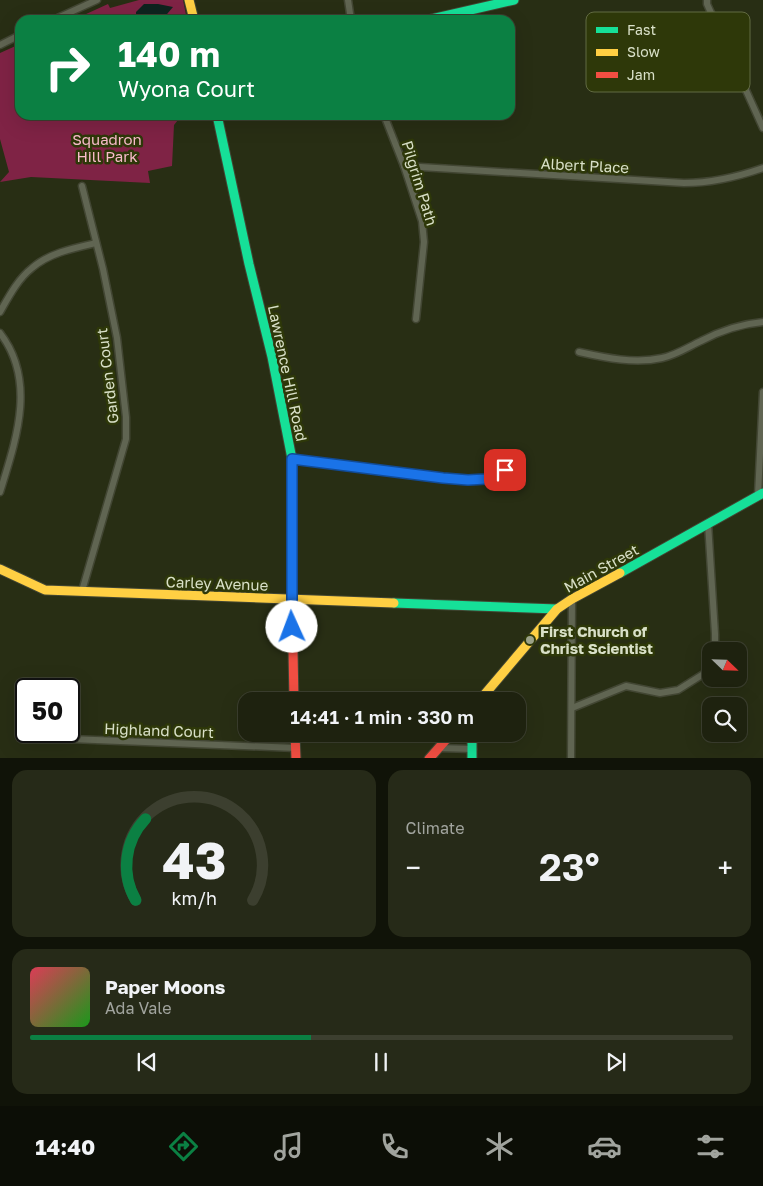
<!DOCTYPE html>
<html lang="en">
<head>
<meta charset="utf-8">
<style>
	:root { --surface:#1e220f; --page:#262a18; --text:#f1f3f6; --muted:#a1a49e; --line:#3c3f2f; --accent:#0b8043 }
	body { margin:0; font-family:"Golos Text",sans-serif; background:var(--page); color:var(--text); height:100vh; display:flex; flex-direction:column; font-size:19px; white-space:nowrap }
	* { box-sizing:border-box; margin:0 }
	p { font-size:16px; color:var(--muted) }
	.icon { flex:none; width:28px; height:28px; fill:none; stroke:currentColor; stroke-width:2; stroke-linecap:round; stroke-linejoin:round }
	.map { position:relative; height:758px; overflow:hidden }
	.drawer { display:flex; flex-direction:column; gap:12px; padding:12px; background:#101308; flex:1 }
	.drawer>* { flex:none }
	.top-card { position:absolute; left:15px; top:15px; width:500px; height:105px; border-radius:15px; box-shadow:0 5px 20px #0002,0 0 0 1px var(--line); background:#0b8043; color:#fff; overflow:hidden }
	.needle { width:32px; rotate:113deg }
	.fabs { position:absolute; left:702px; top:642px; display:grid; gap:10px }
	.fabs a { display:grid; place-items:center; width:45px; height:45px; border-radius:10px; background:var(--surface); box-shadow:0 5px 20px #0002,0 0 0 1px var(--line); font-size:25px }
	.speed { position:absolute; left:15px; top:678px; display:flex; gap:10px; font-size:25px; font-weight:700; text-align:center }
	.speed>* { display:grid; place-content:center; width:65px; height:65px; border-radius:50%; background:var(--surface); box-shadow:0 5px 20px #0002,0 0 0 1px var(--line); line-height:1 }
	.speed .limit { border:2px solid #111; border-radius:8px; background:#fff; color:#111 }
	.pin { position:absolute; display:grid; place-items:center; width:42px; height:42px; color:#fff; margin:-21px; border-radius:10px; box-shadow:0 2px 8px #0006 }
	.me { position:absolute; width:55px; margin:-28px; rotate:358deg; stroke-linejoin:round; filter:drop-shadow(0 0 4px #0008) }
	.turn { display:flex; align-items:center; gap:18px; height:105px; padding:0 20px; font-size:22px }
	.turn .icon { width:65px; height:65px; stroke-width:2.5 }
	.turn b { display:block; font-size:35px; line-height:42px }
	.big { font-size:38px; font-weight:600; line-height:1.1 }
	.drawer .card { flex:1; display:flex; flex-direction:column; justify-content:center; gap:8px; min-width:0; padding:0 18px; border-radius:15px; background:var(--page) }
	.drawer .dial { align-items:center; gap:0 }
	.dial svg { height:130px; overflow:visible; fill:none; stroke:var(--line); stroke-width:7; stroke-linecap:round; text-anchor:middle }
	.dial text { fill:var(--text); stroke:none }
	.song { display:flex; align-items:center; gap:15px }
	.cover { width:60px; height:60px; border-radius:8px; background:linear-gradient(135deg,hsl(350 70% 55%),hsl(120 70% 35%)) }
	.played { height:5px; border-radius:2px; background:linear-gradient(90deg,var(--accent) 40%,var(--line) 40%) }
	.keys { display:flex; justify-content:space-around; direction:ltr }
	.heat { display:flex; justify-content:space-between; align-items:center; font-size:28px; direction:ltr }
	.drawer .tiles { flex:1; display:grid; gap:12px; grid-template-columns:1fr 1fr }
	.card:last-child { grid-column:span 2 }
	.trip { position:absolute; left:238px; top:692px; width:288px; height:50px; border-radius:15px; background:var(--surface); box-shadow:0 5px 20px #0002,0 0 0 1px var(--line); font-weight:600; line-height:50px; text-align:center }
	.tabs { display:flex; height:80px; justify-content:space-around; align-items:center; background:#0c0e06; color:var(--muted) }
	.tabs .icon { width:35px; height:35px }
	.tabs .on { color:var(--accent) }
	.tabs b { font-size:22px; color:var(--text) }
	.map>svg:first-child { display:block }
	.green { fill:#7f2345 }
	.water { fill:#0e231e }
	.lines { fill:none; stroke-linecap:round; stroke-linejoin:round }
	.street-casing { stroke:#424633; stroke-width:9 }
	.fast-casing { stroke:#424633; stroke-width:11 }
	.slow-casing { stroke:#424633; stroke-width:11 }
	.jam-casing { stroke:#424633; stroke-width:11 }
	.street { stroke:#606552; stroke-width:6 }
	.fast { stroke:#16e098; stroke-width:9 }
	.slow { stroke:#ffcf43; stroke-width:9 }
	.jam { stroke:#f24e42; stroke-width:9 }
	.route-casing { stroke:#114b97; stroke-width:12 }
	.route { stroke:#1a73e8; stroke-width:9 }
	.poi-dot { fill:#9ba289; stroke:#2e3809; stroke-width:2 }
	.labels { text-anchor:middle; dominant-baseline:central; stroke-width:5; stroke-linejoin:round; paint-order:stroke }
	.park-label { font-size:15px; fill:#f9bbcb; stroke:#2e3809 }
	.street-label { font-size:15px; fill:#d9e0c8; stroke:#2e3809 }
	.poi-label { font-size:15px; font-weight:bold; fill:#d9e0c8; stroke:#2e3809; text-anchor:start }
	.key { fill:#2e3809; stroke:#616a42; stroke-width:1 }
	.key-label { font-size:14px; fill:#d9e0c8 }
</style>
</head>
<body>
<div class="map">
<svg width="763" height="759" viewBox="0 0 763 759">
	<rect width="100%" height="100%" fill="#282e14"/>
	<g class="green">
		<path d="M139,0H183L187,20H73L108,4L110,8Z"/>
		<path d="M20,44V115H182L174,125L172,166L148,171L150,183L31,177L0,182L9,172L0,139V53Z"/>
	</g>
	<path class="water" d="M144,4H158L173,7L162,20H137L136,19V12Z"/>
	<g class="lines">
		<g class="street-casing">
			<g id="street">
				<path d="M348,0L351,20"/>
				<path d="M707,0V4L763,128"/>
				<path d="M53,20L97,0"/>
				<path d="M0,45L20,35"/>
				<path d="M384,115L404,166L422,221L424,242L416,319"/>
				<path d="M404,166L684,183C711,183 737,177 763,168"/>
				<path d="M0,312C9,296 18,279 32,268C49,253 74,248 96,243"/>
				<path d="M0,333C37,381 16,440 0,492"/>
				<path d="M579,352C606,358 635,364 662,358C676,355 688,347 701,341C720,331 741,324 763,322"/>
				<path d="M292,459L443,478L468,480L487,479L505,470"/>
				<path d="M758,495L763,392"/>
				<path d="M708,523L715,634V651"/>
				<path d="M82,591L126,439V417L117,338L103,269L82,186"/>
				<path d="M572,708L626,686L660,693L678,690L705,673L711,662"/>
				<path d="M21,737L296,748"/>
				<path d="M439,748L473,749"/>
				<path d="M571,759L572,599"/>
			</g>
		</g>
		<g class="fast-casing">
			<g id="fast">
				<path d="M427,20L514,0"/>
				<path d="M217,115L249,264L272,357L292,459V485"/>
				<path d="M620,573L763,493"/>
				<path d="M394,603L557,609"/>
				<path d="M472,734V759"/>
			</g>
		</g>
		<g class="slow-casing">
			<g id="slow">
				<path d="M189,0L194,20"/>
				<path d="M0,569L45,590L394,603"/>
				<path d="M479,701L557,609L572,599L620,573"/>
			</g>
		</g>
		<g class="jam-casing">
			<g id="jam">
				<path d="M292,485V599L294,701"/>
				<path d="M295,734L296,759"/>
				<path d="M429,759L451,734"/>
			</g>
		</g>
		<use href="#street" class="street"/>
		<use href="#fast" class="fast"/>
		<use href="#slow" class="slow"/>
		<use href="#jam" class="jam"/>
	</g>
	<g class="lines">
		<g class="route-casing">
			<path id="route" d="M292,627V459L443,478L468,480L486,479L505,470"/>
		</g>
		<use href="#route" class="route"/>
	</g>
	<circle class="poi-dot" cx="530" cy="640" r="5"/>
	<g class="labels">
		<g class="park-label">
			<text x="107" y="139">Squadron<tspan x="107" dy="17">Hill Park</tspan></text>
		</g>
		<g class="street-label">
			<text transform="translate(585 165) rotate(3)">Albert Place</text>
			<text transform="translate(420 183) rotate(73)">Pilgrim Path</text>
			<text transform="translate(288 373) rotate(78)">Lawrence Hill Road</text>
			<text transform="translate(107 376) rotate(-97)">Garden Court</text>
			<text transform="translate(601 568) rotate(-29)">Main Street</text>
			<text transform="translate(217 583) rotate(2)">Carley Avenue</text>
			<text transform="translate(159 730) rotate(2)">Highland Court</text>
		</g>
		<g class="poi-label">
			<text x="540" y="631">First Church of<tspan x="540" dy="17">Christ Scientist</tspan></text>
		</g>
	</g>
	<rect x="586" y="12" width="164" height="80" rx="8" class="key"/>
	<rect x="596" y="27" width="22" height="6" fill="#16e098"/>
	<rect x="596" y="49" width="22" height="7" fill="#ffcf43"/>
	<rect x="596" y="72" width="22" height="6" fill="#f24e42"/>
	<g class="key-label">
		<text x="627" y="35">Fast</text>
		<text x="627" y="57">Slow</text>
		<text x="627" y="80">Jam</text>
	</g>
</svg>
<div class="fabs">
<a><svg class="needle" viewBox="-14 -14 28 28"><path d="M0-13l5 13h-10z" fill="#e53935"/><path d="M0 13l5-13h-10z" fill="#a1a49e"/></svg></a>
<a><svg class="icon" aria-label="search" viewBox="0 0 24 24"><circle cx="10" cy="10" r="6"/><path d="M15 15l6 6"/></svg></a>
</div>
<div class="speed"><div class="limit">50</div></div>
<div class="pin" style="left:505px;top:470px;background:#d93025"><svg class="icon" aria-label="arrive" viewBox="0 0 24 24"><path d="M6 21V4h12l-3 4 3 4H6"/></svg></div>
<svg class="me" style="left:292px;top:627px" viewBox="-20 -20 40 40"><circle r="19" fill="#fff"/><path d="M0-13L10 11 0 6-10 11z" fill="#1a73e8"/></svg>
<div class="trip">14:41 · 1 min · 330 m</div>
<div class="top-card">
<div class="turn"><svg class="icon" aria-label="right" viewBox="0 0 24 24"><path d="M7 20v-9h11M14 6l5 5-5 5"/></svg><div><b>140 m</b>Wyona Court</div></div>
</div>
</div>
<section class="drawer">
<div class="tiles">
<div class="card dial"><svg viewBox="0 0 100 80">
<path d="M14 69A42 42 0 1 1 86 69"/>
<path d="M14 69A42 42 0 0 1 20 19" stroke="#0b8043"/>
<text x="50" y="56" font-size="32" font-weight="700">43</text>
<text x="50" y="72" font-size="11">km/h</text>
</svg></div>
<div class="card"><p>Climate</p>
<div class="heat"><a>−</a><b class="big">23°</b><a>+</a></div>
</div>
<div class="card">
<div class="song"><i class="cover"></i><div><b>Paper Moons</b><p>Ada Vale</p></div></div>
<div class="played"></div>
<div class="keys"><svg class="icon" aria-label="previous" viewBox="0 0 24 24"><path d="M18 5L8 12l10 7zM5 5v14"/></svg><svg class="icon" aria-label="pause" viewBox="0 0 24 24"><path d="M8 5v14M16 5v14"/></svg><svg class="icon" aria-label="next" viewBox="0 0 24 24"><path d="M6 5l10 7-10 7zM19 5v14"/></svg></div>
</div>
</div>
</section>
<nav class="tabs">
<b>14:40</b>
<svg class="icon on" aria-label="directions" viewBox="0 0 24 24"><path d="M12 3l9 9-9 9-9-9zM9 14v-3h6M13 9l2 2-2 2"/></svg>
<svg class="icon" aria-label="music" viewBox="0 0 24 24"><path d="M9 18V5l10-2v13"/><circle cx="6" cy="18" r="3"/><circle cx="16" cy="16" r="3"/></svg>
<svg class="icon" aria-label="phone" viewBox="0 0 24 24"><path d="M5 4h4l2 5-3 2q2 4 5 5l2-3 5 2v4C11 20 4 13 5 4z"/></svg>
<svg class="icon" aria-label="climate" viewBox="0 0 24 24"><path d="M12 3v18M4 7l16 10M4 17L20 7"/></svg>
<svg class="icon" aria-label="car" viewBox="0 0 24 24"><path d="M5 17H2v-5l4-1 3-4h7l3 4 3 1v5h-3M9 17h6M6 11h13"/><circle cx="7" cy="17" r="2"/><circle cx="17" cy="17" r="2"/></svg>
<svg class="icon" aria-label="filters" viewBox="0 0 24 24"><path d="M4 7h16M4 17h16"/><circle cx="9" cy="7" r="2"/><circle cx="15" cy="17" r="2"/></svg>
</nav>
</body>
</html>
